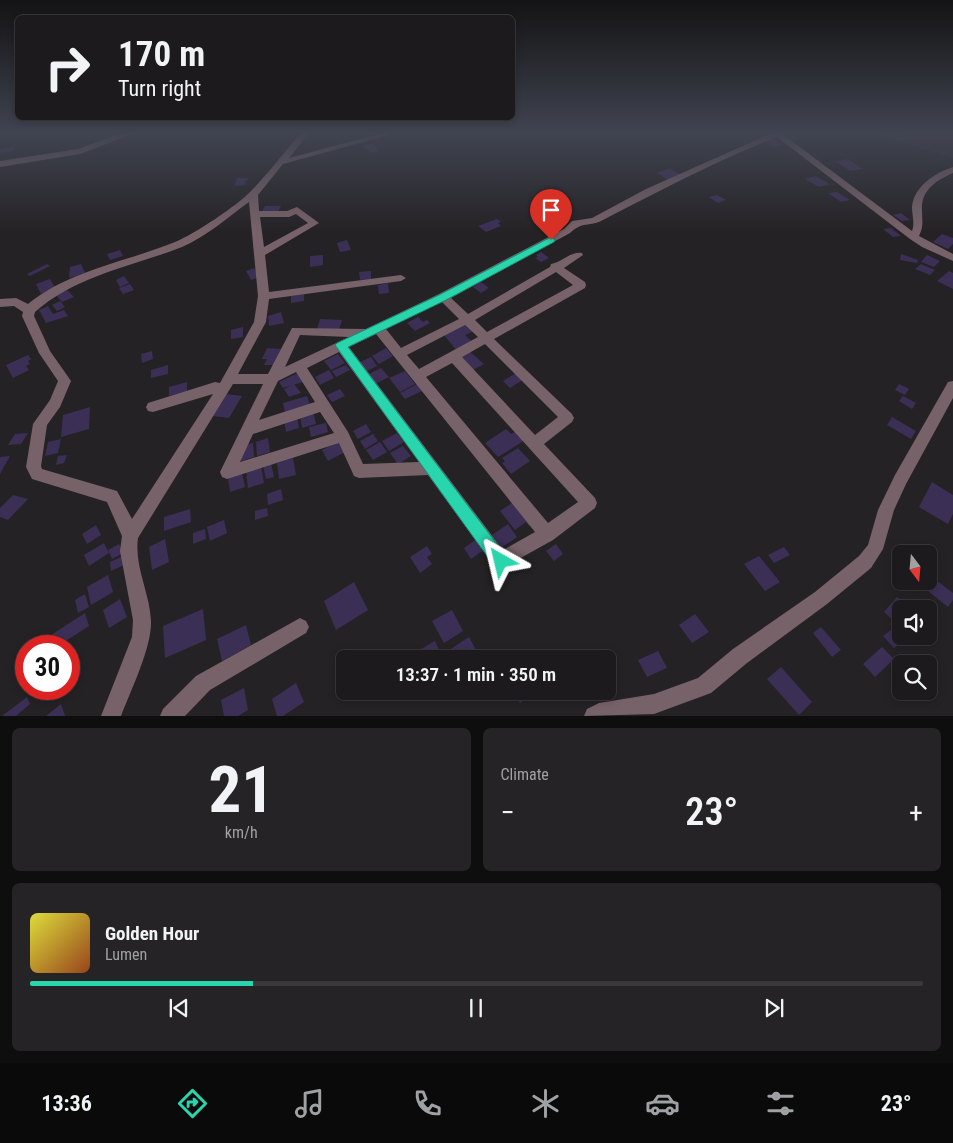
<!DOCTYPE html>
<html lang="en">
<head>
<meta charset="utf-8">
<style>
	:root { --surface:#1c1a1c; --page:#252325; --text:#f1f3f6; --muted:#a0a1a3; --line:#3a383b; --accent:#28d5ad }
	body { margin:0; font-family:"Roboto Condensed",sans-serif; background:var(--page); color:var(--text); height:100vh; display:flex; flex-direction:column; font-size:19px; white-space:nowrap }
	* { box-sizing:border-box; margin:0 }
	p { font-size:16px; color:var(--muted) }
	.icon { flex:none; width:28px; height:28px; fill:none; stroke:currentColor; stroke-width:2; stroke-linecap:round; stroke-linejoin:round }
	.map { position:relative; height:716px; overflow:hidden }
	.drawer { display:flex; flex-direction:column; gap:12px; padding:12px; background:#0f0e0f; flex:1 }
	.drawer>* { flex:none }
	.guide { position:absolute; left:15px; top:15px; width:500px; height:105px; border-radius:8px; box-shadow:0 2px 8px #0003,0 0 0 1px var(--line); background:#1c1a1c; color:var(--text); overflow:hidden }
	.needle { width:32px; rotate:164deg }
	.tools { position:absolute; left:892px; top:545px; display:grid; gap:10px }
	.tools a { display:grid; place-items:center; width:45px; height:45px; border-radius:8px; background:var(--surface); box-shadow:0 2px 8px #0003,0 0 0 1px var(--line); font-size:25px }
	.speed { position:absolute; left:15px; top:635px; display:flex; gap:10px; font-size:25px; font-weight:700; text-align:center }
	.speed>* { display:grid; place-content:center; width:65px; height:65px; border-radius:50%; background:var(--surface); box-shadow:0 2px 8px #0003,0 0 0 1px var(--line); line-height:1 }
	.speed .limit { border:8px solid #d22; background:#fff; color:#111 }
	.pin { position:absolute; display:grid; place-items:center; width:42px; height:42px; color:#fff; margin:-51px -21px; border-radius:50% 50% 50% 0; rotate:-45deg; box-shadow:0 0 5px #0007 }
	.pin .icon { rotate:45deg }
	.me { position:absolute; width:55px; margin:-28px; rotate:323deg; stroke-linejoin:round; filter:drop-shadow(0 0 4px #0008) }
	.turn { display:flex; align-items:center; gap:18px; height:105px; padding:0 20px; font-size:22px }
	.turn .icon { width:65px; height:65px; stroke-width:2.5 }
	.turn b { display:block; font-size:35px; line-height:42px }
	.big { font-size:38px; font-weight:600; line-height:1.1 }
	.drawer .card { flex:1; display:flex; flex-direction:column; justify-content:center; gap:8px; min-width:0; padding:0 18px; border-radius:8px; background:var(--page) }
	.drawer .dial { align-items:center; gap:0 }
	.dial b { font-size:65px; line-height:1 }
	.song { display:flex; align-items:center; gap:15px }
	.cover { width:60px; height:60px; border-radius:8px; background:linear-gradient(135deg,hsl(60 70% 55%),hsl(20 70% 35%)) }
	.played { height:5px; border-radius:2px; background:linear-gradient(90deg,var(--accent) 25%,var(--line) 25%) }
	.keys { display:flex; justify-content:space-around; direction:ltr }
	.heat { display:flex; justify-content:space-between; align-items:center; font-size:28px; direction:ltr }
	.drawer .tiles { flex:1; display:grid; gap:12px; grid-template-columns:1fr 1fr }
	.card:last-child { grid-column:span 2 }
	.trip { position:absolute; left:336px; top:650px; width:280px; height:50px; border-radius:8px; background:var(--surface); box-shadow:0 2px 8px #0003,0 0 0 1px var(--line); font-weight:600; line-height:50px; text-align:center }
	.menu { display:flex; height:80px; justify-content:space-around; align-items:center; background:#0b0a0b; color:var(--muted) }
	.menu .icon { width:35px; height:35px }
	.menu .active { color:var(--accent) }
	.menu b { font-size:22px; color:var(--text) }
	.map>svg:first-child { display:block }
	.built { fill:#312a31 }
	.building { fill:#3b2f56 }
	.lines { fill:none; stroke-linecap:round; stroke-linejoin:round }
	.minor { fill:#786269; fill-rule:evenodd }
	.route { fill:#28d5ad; stroke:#1a8a70 }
</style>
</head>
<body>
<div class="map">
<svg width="953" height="716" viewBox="0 0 953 716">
	<rect width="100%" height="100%" fill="#252225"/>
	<path class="built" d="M950,133L953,134V158L875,134Z"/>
	<g class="building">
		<path d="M890,133H905L896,139L886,136Z"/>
		<path d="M774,139L783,145L772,147L763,140Z"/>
		<path d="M372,144L379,151L371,153L363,146Z"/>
		<path d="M15,146L14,151L0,153V149Z"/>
		<path d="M848,159L863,169L850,171L835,161Z"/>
		<path d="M670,168L683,176L670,181L657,173Z"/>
		<path d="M815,176L830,184L819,187L805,179Z"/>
		<path d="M237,178H248L247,181H244L246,183L245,185L234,186Z"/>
		<path d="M837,192L850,200L841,202L828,193Z"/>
		<path d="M717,195L726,200L718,203L709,197Z"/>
		<path d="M265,206H281L278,212L262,211Z"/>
		<path d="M901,213L910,220L902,221L893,215Z"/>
		<path d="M497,219L501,222L498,223L501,226L486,232L478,226Z"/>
		<path d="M891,228L901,236L893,237L883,229Z"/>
		<path d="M942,234L953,238V244L948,249L933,242Z"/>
		<path d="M347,240L351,250L340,252L337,243Z"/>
		<path d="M120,250L123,256L110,260L107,254Z"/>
		<path d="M541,252L549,258L541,262L535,258L538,257L536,255Z"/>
		<path d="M901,254L918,260L917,263L900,260Z"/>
		<path d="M323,255V265L310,267V256Z"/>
		<path d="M927,255L940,261L934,267L921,262Z"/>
		<path d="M47,264L50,266L30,276L27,274Z"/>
		<path d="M81,264L85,273L69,278L70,267Z"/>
		<path d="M921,264L935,270L930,275L915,269Z"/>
		<path d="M254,268L259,277L251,280L246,271Z"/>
		<path d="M371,271V279L360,280L359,272Z"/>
		<path d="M949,271L953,273V289L937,281Z"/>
		<path d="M124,276L129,283L120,287L116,280Z"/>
		<path d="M50,279L55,288L41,294L36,284Z"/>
		<path d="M481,282L489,288L481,293L473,287Z"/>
		<path d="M388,283L389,293L379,294L378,285Z"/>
		<path d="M130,284L134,290L123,294L119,288Z"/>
		<path d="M67,290L74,297L62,302L56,295Z"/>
		<path d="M304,294V301L291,303V296Z"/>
		<path d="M60,301L65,307L57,311L52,305Z"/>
		<path d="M48,306L53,314L64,310L68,316L46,323L39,310Z"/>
		<path d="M281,312L284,323L269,326L268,316Z"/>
		<path d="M418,317L423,322L427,320L430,323L415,331L407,323Z"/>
		<path d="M320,319L342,320L339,330L317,329Z"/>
		<path d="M463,323L472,332L465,335L474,343L458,352L443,334Z"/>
		<path d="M243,327V337L231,339V330Z"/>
		<path d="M267,348L281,349L274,365H264L267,359H262Z"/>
		<path d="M386,348L393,356L379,364L372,356Z"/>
		<path d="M152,351L153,359L142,363L141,354Z"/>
		<path d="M469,351L484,364L471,371L460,356Z"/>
		<path d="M338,354L345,363L331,370L324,361Z"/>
		<path d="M28,355L31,359L28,361L30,364L26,366L29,370L13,378L6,365Z"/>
		<path d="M371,357L377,366L365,372L358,363Z"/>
		<path d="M168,365V374L151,378V370Z"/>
		<path d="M346,365L350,370L336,377L332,371Z"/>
		<path d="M381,368L389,377L375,384L367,375Z"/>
		<path d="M329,370L334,378L320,385L315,377Z"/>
		<path d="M405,371L415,384L400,392L389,378Z"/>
		<path d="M298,373L303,382L283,388L279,382Z"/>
		<path d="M516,373L523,380L510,388L503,381Z"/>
		<path d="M187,382V391L169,396V387Z"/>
		<path d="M294,384L301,393L289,397L284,389Z"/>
		<path d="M417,384L422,391L405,399L400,393Z"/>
		<path d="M899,384L909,389L905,395L895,390Z"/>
		<path d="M340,389L345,396L332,402L327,395Z"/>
		<path d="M226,394L242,396L229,418L213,416Z"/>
		<path d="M307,396L310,406L285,413L283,403Z"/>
		<path d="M903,396L916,403L912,409L899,401Z"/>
		<path d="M90,407L89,429L61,437L63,415Z"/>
		<path d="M313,411L316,424L302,428L300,415Z"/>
		<path d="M297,416L299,428L286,432L284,419Z"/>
		<path d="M892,417L916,431L911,439L887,425Z"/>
		<path d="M326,423L328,432L311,437L309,427Z"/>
		<path d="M366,424L371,432L358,439L353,431Z"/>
		<path d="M506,429L511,434L517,431L525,440L498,457L485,443Z"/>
		<path d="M28,433L21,444L8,445L15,434Z"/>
		<path d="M397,433L404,442L389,451L382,441Z"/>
		<path d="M373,434L378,441L365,449L360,441Z"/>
		<path d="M268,438L270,452L257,456L256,442Z"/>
		<path d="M61,439L58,453L45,456L48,442Z"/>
		<path d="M341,440L347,451L328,461L322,450Z"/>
		<path d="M380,442L387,452L373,460L366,450Z"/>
		<path d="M253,443L254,457L241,461V446Z"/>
		<path d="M403,446L411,456L398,464L390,453Z"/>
		<path d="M518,448L530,461L511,474L502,463L505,461L502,458Z"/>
		<path d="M67,455L64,463L56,465L58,456Z"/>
		<path d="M10,456L0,474V457Z"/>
		<path d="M293,458L296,475L279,479L277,463Z"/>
		<path d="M271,463L274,477L266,479L263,466Z"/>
		<path d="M261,466L264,483L248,488L246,471Z"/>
		<path d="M242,473L245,487L230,492L228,478Z"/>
		<path d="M932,482L953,495V514L948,524L919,507Z"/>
		<path d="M281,489L283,500L268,505L267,494Z"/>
		<path d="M13,495L28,499L8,520L0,517V508Z"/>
		<path d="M512,503L534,523L529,526L526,522L515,530L500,511Z"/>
		<path d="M267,508L268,516L255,520V511Z"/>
		<path d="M190,509L191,522L164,531V517Z"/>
		<path d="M224,520L227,533L210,541L207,527Z"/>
		<path d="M508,524L517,537L501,548L492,535Z"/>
		<path d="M96,525L101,535L87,544L82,534Z"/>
		<path d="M205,529L206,539L193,544V533Z"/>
		<path d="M165,539L169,562L152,570L149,547Z"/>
		<path d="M477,539L485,549L471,559L464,548Z"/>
		<path d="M104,543L109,553L89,566L84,555Z"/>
		<path d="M119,544L123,553L112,559L108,550Z"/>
		<path d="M556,544L563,554L554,561L546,551Z"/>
		<path d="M427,546L432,554L427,557L432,564L420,573L410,557Z"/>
		<path d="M784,547L790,555L774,563L768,555Z"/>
		<path d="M123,556L124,565L111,571L110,562Z"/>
		<path d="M759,556L780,582L765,591L744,564Z"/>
		<path d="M929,558L938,564L933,574L929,572Z"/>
		<path d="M108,575L113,592L91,605L87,587Z"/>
		<path d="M936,580L953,593V600L948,607L928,591Z"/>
		<path d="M354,582L368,610L336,630L324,601Z"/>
		<path d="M85,594L89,607L78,613L75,600Z"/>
		<path d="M897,597L911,609H901V627L884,612Z"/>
		<path d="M120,599L127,617L109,628L103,610Z"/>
		<path d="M203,609L206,640L165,658L163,626Z"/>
		<path d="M452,610L463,631L444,643L432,621Z"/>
		<path d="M85,613L89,626L58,646H51L48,637Z"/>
		<path d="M695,614L709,632L692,643L679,625Z"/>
		<path d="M246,625L251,645L222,661L217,639Z"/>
		<path d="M821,627L841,650L832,657L813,633Z"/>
		<path d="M895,627L906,639L894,648L883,636Z"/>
		<path d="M469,637L476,650L469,654L471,659H450L446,652Z"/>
		<path d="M435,641L440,652L425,659L421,649Z"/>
		<path d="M882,647L894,659L875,677L863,664Z"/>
		<path d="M658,651L667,668L647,677L638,660Z"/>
		<path d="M781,667L812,702L799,715L767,679Z"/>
		<path d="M296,683L304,702L283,716H277L272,699Z"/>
		<path d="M244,688L248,710L238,716H224L221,700Z"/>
		<path d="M513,691H531L532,694L520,703Z"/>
		<path d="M586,691H601L603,696L590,701Z"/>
		<path d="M27,697L30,704L16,716H2Z"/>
		<path d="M61,704L65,716H46Z"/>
	</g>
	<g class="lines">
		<g class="minor">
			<path d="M121,133H135L80,154L0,167V161L78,149Z"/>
			<path d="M301,133H309L289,158L383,133H396L283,164L258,195L259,211H287L297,207L319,223L265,255L269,292L401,275L406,278L401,281L269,299L266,322L238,374H268L292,328L366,329L439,294L564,229L572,221L592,218L646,189L772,133H781L912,231C915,223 912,216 912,207C914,186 935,173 953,167V173C937,180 921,190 922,209C922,220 924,226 919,236L953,254V261L922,247L910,239L777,137C716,161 659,191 601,221C588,227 583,221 570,233L451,298L468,314L550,267L551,264C562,262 571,251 582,253L583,255L564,268L585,282L586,285L585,288L494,339L572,414L574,418L572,422L544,444L595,498L597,503L595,508L553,540L501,569L495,567L428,475L359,478L354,476L339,443L227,479L222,477L220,472L263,384H233L138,538C134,567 150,593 151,621C152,647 131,690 121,716H101L132,637L133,620L120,551L122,536L107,502L32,479L26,467L33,424L50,400L58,381L39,353L22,316L23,312L14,306L0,307V299L16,298L28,304C70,270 126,262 175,242C193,235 238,205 251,191C269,173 284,152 301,133ZM249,202L258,296L254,322L220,383L215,382L148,403L146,407L148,411L153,412L213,394L132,519L117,491L42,469L41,466L47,425L60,407L71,381L50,351L34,316L35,312C77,275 131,267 182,247C206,237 228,217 249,202ZM296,214L308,223L264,247L260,217H289ZM556,272L573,285L487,332L475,320ZM442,302L459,319L401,348L386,329ZM465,325L478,337L419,369L407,355ZM376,334L535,532L503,550L349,347ZM300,335L349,337L285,367ZM485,344L558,417L535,435L462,357ZM339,352L419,462L363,464L348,432L307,368ZM452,363L578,502L548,523L426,377ZM296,372L315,402L259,420L278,381ZM320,412L334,433L240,462L253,434Z"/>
			<path d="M953,381V398L906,484L894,510L883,549L871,568L827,604L747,663L711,693L654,714L584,716L587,709L599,703L654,694L698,678L733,649L815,592L859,556L868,545L878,510L895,475L948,382Z"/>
			<path d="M300,618L306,621L309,627L306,633L210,690L185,716H160L163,709L196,676Z"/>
		</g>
	</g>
	<linearGradient id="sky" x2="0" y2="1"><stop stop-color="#141314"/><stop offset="0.57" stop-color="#404451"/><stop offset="1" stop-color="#404451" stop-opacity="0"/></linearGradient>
	<rect width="953" height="233" fill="url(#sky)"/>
	<path class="route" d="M551,237L555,240L554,242L446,300L348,347L506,556L508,561L506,567L501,569L495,567L335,345L337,343L439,295Z"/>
</svg>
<div class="tools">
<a><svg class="needle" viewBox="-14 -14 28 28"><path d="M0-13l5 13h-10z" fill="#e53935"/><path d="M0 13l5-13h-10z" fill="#a0a1a3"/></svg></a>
<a><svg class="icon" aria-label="sound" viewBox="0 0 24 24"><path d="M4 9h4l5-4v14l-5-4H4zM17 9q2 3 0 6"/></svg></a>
<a><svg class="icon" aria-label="search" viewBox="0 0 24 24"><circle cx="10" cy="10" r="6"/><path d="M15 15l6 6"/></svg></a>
</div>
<div class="speed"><div class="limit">30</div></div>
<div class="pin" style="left:551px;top:240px;background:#d93025"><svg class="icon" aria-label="arrive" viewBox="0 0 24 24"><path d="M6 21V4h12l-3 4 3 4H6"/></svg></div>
<svg class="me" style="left:501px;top:561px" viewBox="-20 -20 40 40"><path d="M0-17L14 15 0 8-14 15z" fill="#28d5ad" stroke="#fff" stroke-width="4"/></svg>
<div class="trip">13:37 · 1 min · 350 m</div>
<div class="guide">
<div class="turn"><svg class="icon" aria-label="right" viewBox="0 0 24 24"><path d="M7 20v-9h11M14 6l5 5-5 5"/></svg><div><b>170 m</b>Turn right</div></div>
</div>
</div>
<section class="drawer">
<div class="tiles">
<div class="card dial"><b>21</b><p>km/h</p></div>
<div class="card"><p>Climate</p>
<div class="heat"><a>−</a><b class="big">23°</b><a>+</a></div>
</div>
<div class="card">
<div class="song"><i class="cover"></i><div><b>Golden Hour</b><p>Lumen</p></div></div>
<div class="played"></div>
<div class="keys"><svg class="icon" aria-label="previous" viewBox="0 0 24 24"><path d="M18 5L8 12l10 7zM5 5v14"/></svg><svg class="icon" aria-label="pause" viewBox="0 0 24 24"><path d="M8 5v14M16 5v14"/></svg><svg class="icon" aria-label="next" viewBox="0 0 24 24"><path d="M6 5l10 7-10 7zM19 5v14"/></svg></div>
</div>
</div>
</section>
<nav class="menu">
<b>13:36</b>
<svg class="icon active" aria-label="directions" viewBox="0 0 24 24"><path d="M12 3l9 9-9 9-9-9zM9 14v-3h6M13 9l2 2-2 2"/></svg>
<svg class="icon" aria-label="music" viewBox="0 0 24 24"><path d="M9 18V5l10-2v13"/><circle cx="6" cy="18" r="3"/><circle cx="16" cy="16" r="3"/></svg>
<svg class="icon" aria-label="phone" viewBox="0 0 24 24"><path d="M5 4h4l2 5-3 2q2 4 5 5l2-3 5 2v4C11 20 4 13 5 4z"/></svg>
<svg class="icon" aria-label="climate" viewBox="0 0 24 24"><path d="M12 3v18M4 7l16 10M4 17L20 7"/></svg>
<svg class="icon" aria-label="car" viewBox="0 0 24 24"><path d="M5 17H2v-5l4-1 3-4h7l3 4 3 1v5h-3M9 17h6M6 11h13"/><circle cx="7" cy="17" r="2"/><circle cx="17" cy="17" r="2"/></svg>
<svg class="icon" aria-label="filters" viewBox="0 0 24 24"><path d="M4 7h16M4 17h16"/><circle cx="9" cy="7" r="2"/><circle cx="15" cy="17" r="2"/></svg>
<b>23°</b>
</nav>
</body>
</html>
